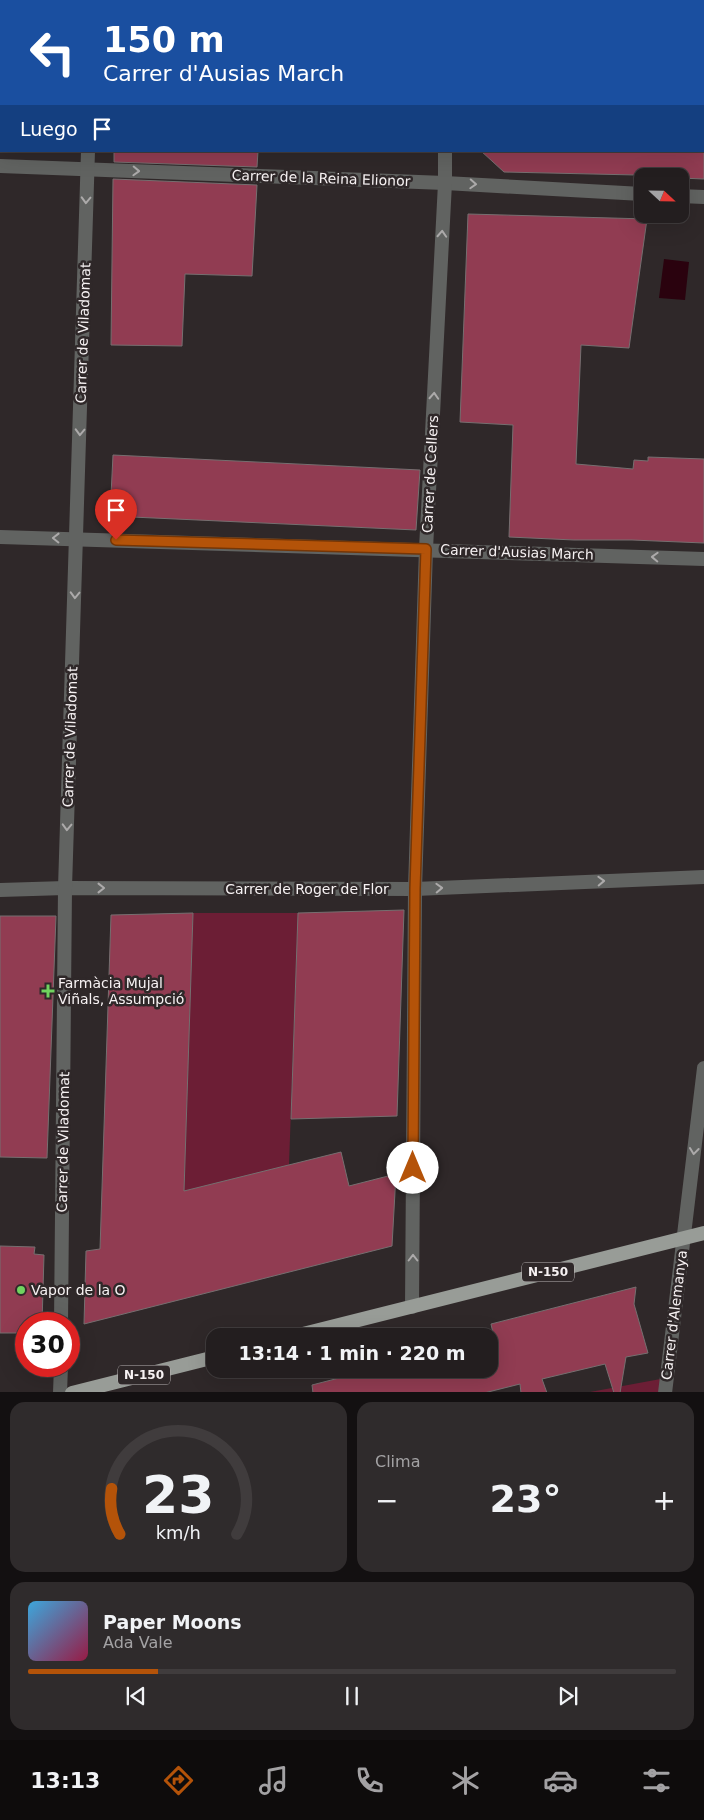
<!DOCTYPE html>
<html lang="es">
<head>
<meta charset="utf-8">
<style>
	:root { --surface:#231e1f; --page:#2f2b2c; --text:#f1f3f6; --muted:#a3a2a4; --line:#403c3d; --accent:#b45309 }
	body { margin:0; font-family:"DejaVu Sans",sans-serif; background:var(--page); color:var(--text); height:100vh; display:flex; flex-direction:column; font-size:19px; white-space:nowrap }
	* { box-sizing:border-box; margin:0 }
	p { font-size:16px; color:var(--muted) }
	.icon { flex:none; width:28px; height:28px; fill:none; stroke:currentColor; stroke-width:2; stroke-linecap:round; stroke-linejoin:round }
	.map { position:relative; height:1392px; overflow:hidden }
	.drawer { display:flex; flex-direction:column; gap:10px; padding:10px; background:#131011; flex:1 }
	.drawer>* { flex:none }
	.top-card { position:absolute; left:0px; top:0px; width:705px; height:152px; box-shadow:0 5px 20px #0002,0 0 0 1px var(--line); background:#1a4fa0; color:#fff; overflow:hidden }
	.needle { width:32px; rotate:112deg }
	.tools { position:absolute; left:634px; top:168px; display:grid; gap:10px }
	.tools a { display:grid; place-items:center; width:55px; height:55px; border-radius:10px; background:var(--surface); box-shadow:0 5px 20px #0002,0 0 0 1px var(--line); font-size:25px }
	.speed { position:absolute; left:15px; top:1312px; display:flex; gap:10px; font-size:25px; font-weight:700; text-align:center }
	.speed>* { display:grid; place-content:center; width:65px; height:65px; border-radius:50%; background:var(--surface); box-shadow:0 5px 20px #0002,0 0 0 1px var(--line); line-height:1 }
	.speed .limit { border:8px solid #d22; background:#fff; color:#111 }
	.pin { position:absolute; display:grid; place-items:center; width:42px; height:42px; color:#fff; margin:-51px -21px; border-radius:50% 50% 50% 0; rotate:-45deg; box-shadow:0 0 5px #0007 }
	.pin .icon { rotate:45deg }
	.me { position:absolute; width:55px; margin:-28px; rotate:0deg; stroke-linejoin:round; filter:drop-shadow(0 0 4px #0008) }
	.turn { display:flex; align-items:center; gap:18px; height:105px; padding:0 20px; font-size:22px }
	.turn .icon { width:65px; height:65px; stroke-width:2.5 }
	.turn b { display:block; font-size:35px; line-height:42px }
	.then { display:flex; align-items:center; height:48px; padding:0 20px; background:#0003; gap:10px; font-size:19px }
	.big { font-size:38px; font-weight:800; line-height:1.1 }
	.drawer .tile { flex:1; display:flex; flex-direction:column; justify-content:center; gap:8px; min-width:0; padding:0 18px; border-radius:15px; background:var(--page) }
	.drawer .dial { align-items:center; gap:0 }
	.dial svg { height:130px; overflow:visible; fill:none; stroke:var(--line); stroke-width:7; stroke-linecap:round; text-anchor:middle }
	.dial text { fill:var(--text); stroke:none }
	.song { display:flex; align-items:center; gap:15px }
	.cover { width:60px; height:60px; border-radius:8px; background:linear-gradient(135deg,hsl(200 70% 55%),hsl(340 70% 35%)) }
	.played { height:5px; border-radius:2px; background:linear-gradient(90deg,var(--accent) 20%,var(--line) 20%) }
	.keys { display:flex; justify-content:space-around; direction:ltr }
	.heat { display:flex; justify-content:space-between; align-items:center; font-size:28px; direction:ltr }
	.drawer .tiles { flex:1; display:grid; gap:10px; grid-template-columns:1fr 1fr }
	.tile:last-child { grid-column:span 2 }
	.trip { position:absolute; left:206px; top:1328px; width:292px; height:50px; border-radius:15px; background:var(--surface); box-shadow:0 5px 20px #0002,0 0 0 1px var(--line); font-weight:800; line-height:50px; text-align:center }
	.tabs { display:flex; height:80px; justify-content:space-around; align-items:center; background:#0e0c0c; color:var(--muted) }
	.tabs .icon { width:35px; height:35px }
	.tabs .current { color:var(--accent) }
	.tabs b { font-size:22px; color:var(--text) }
	.map>svg:first-child { display:block }
	.green { fill:#6c1e35 }
	.water { fill:#2a020e }
	.building { fill:#913c52; stroke:#766f70 }
	.lines { fill:none; stroke-linecap:round; stroke-linejoin:round }
	.minor { stroke:#616361; stroke-width:14 }
	.primary { stroke:#989c97; stroke-width:14 }
	.oneway { stroke:#acaaaa }
	.route-casing { stroke:#753606; stroke-width:12 }
	.route { stroke:#b45309; stroke-width:9 }
	.poi-dot { fill:#70d35f; stroke:#2f2829; stroke-width:2 }
	.labels { text-anchor:middle; dominant-baseline:central; stroke-width:5; stroke-linejoin:round; paint-order:stroke }
	.shield { fill:#2f2829; stroke:#bbb5b6; stroke-width:1 }
	.shield-label { font-size:12px; font-weight:bold; fill:#f7f2f3 }
	.street-label { font-size:14px; fill:#f7f2f3; stroke:#2f2829 }
	.poi-label { font-size:14px; fill:#f7f2f3; stroke:#2f2829; text-anchor:start }
</style>
</head>
<body>
<div class="map">
<svg width="704" height="1393" viewBox="0 0 704 1393">
	<rect width="100%" height="100%" fill="#2f2829"/>
	<g class="green">
		<path d="M193,913H298L289,1165L184,1191Z"/>
		<path d="M666,1378L665,1392H590Z"/>
	</g>
	<path class="water" d="M664,259L689,262L685,300L659,298Z"/>
	<g class="building">
		<path d="M114,151H258L257,167L114,162Z"/>
		<path d="M481,151H704V179L680,178V176L504,172Z"/>
		<path d="M113,179L257,185L252,276L185,274L182,346L111,345Z"/>
		<path d="M468,214L647,219L629,348L581,345L576,464L633,469L634,460L648,461V457L704,459V543L632,540H574L509,537L513,425L460,422Z"/>
		<path d="M113,455L420,470L416,530L110,516Z"/>
		<path d="M404,910L397,1116L291,1119L298,913Z"/>
		<path d="M193,913L184,1191L341,1152L349,1186L396,1174L392,1246L84,1324L86,1251L100,1249L111,915Z"/>
		<path d="M0,916H56L47,1158L0,1157Z"/>
		<path d="M0,1246L35,1247L34,1254L44,1255L42,1324H26V1333H0Z"/>
		<path d="M636,1287L634,1304L648,1353L626,1357L620,1393H614L605,1364L542,1379L547,1393H521L520,1384L484,1393H313L312,1385L374,1369H490V1336H477L493,1333L491,1324Z"/>
	</g>
	<g class="lines">
		<g class="minor">
			<path d="M91,1V0"/>
			<path d="M445,1L446,0"/>
			<path d="M0,166L445,183L642,194"/>
			<path d="M680,196L704,197"/>
			<path d="M0,537L704,559"/>
			<path d="M0,890L65,888L415,889L704,877"/>
			<path d="M412,1307L415,889L426,549L445,183V151"/>
			<path d="M61,1324L65,888L88,151"/>
			<path d="M60,1393L61,1366"/>
			<path d="M665,1393L704,1068"/>
		</g>
		<g class="primary">
			<path d="M295,1336L704,1233"/>
			<path d="M72,1393L215,1357"/>
		</g>
	</g>
	<defs><path id="oneway-chevron" d="M-2-3.5L2.5 0L-2 3.5" fill="none" stroke-width="1.6" stroke-linecap="round" stroke-linejoin="round" transform="scale(1.25)"/></defs>
	<g class="oneway">
		<use href="#oneway-chevron" transform="translate(136 171) rotate(2)"/>
		<use href="#oneway-chevron" transform="translate(473 184) rotate(3)"/>
		<use href="#oneway-chevron" transform="translate(86 200) rotate(92)"/>
		<use href="#oneway-chevron" transform="translate(442 234) rotate(-87)"/>
		<use href="#oneway-chevron" transform="translate(434 396) rotate(-87)"/>
		<use href="#oneway-chevron" transform="translate(80 432) rotate(92)"/>
		<use href="#oneway-chevron" transform="translate(56 538) rotate(-179)"/>
		<use href="#oneway-chevron" transform="translate(655 557) rotate(-178)"/>
		<use href="#oneway-chevron" transform="translate(75 595) rotate(92)"/>
		<use href="#oneway-chevron" transform="translate(67 827) rotate(92)"/>
		<use href="#oneway-chevron" transform="translate(601 881) rotate(-2)"/>
		<use href="#oneway-chevron" transform="translate(101 888)"/>
		<use href="#oneway-chevron" transform="translate(439 888) rotate(-2)"/>
		<use href="#oneway-chevron" transform="translate(694 1151) rotate(97)"/>
		<use href="#oneway-chevron" transform="translate(413 1258) rotate(-90)"/>
	</g>
	<g class="lines">
		<g class="route-casing">
			<path id="route" d="M116,540L426,549L415,889L413,1168"/>
		</g>
		<use href="#route" class="route"/>
	</g>
	<g class="poi-dot">
		<path d="M45.5 983.5h5v5h5v5h-5v5h-5v-5h-5v-5h5z"/>
		<circle cx="21" cy="1290" r="5"/>
	</g>
	<g class="labels">
		<g class="shield">
			<rect x="522" y="1262.5" width="52" height="19" rx="4"/>
			<rect x="118" y="1365.5" width="52" height="19" rx="4"/>
		</g>
		<g class="shield-label">
			<text x="548" y="1272">N-150</text>
			<text x="144" y="1375">N-150</text>
		</g>
		<g class="street-label">
			<text transform="translate(321 178) rotate(2)">Carrer de la Reina Elionor</text>
			<text transform="translate(83 333) rotate(-88)">Carrer de Viladomat</text>
			<text transform="translate(430 474) rotate(-87)">Carrer de Cellers</text>
			<text transform="translate(517 552) rotate(2)">Carrer d'Ausias March</text>
			<text transform="translate(70 737) rotate(-88)">Carrer de Viladomat</text>
			<text x="307" y="889">Carrer de Roger de Flor</text>
			<text transform="translate(63 1142) rotate(-89)">Carrer de Viladomat</text>
			<text transform="translate(674 1315) rotate(-83)">Carrer d'Alemanya</text>
		</g>
		<g class="poi-label">
			<text x="58" y="983">Farmàcia Mujal<tspan x="58" dy="16">Viñals, Assumpció</tspan></text>
			<text x="31" y="1290">Vapor de la O</text>
		</g>
	</g>
</svg>
<div class="tools">
<a><svg class="needle" viewBox="-14 -14 28 28"><path d="M0-13l5 13h-10z" fill="#e53935"/><path d="M0 13l5-13h-10z" fill="#a3a2a4"/></svg></a>
</div>
<div class="speed"><div class="limit">30</div></div>
<div class="pin" style="left:116px;top:540px;background:#d93025"><svg class="icon" aria-label="arrive" viewBox="0 0 24 24"><path d="M6 21V4h12l-3 4 3 4H6"/></svg></div>
<svg class="me" style="left:413px;top:1168px" viewBox="-20 -20 40 40"><circle r="19" fill="#fff"/><path d="M0-13L10 11 0 6-10 11z" fill="#b45309"/></svg>
<div class="trip">13:14 · 1 min · 220 m</div>
<div class="top-card">
<div class="turn"><svg class="icon" aria-label="left" viewBox="0 0 24 24"><path d="M17 20v-9H6M10 6l-5 5 5 5"/></svg><div><b>150 m</b>Carrer d'Ausias March</div></div>
<div class="then">Luego<svg class="icon" aria-label="arrive" viewBox="0 0 24 24"><path d="M6 21V4h12l-3 4 3 4H6"/></svg></div>
</div>
</div>
<section class="drawer">
<div class="tiles">
<div class="tile dial"><svg viewBox="0 0 100 80">
<path d="M14 69A42 42 0 1 1 86 69"/>
<path d="M14 69A42 42 0 0 1 9 41" stroke="#b45309"/>
<text x="50" y="56" font-size="32" font-weight="700">23</text>
<text x="50" y="72" font-size="11">km/h</text>
</svg></div>
<div class="tile"><p>Clima</p>
<div class="heat"><a>−</a><b class="big">23°</b><a>+</a></div>
</div>
<div class="tile">
<div class="song"><i class="cover"></i><div><b>Paper Moons</b><p>Ada Vale</p></div></div>
<div class="played"></div>
<div class="keys"><svg class="icon" aria-label="previous" viewBox="0 0 24 24"><path d="M18 5L8 12l10 7zM5 5v14"/></svg><svg class="icon" aria-label="pause" viewBox="0 0 24 24"><path d="M8 5v14M16 5v14"/></svg><svg class="icon" aria-label="next" viewBox="0 0 24 24"><path d="M6 5l10 7-10 7zM19 5v14"/></svg></div>
</div>
</div>
</section>
<nav class="tabs">
<b>13:13</b>
<svg class="icon current" aria-label="directions" viewBox="0 0 24 24"><path d="M12 3l9 9-9 9-9-9zM9 14v-3h6M13 9l2 2-2 2"/></svg>
<svg class="icon" aria-label="music" viewBox="0 0 24 24"><path d="M9 18V5l10-2v13"/><circle cx="6" cy="18" r="3"/><circle cx="16" cy="16" r="3"/></svg>
<svg class="icon" aria-label="phone" viewBox="0 0 24 24"><path d="M5 4h4l2 5-3 2q2 4 5 5l2-3 5 2v4C11 20 4 13 5 4z"/></svg>
<svg class="icon" aria-label="climate" viewBox="0 0 24 24"><path d="M12 3v18M4 7l16 10M4 17L20 7"/></svg>
<svg class="icon" aria-label="car" viewBox="0 0 24 24"><path d="M5 17H2v-5l4-1 3-4h7l3 4 3 1v5h-3M9 17h6M6 11h13"/><circle cx="7" cy="17" r="2"/><circle cx="17" cy="17" r="2"/></svg>
<svg class="icon" aria-label="filters" viewBox="0 0 24 24"><path d="M4 7h16M4 17h16"/><circle cx="9" cy="7" r="2"/><circle cx="15" cy="17" r="2"/></svg>
</nav>
</body>
</html>
